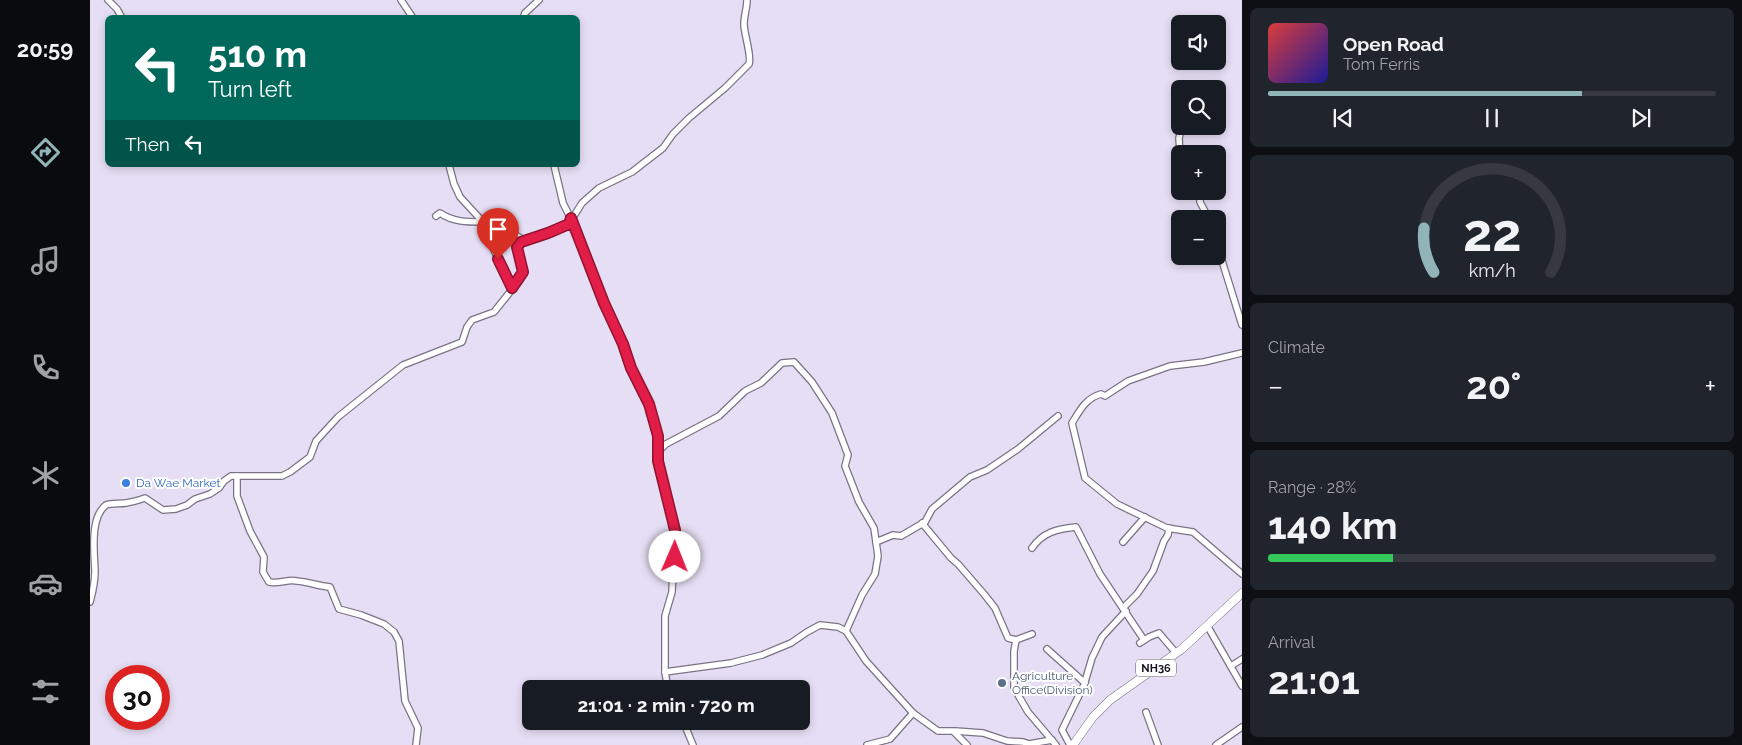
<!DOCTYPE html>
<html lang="en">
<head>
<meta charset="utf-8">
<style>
	:root { --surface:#171b24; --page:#20242c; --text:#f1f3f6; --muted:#9ea1a6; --line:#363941; --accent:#91b4b7 }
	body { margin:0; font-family:Raleway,sans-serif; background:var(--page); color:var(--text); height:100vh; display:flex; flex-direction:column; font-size:19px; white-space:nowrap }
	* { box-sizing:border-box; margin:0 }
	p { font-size:16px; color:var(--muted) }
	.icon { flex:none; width:28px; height:28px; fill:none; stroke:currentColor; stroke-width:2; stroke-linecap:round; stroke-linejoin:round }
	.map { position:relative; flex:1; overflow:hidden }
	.side { display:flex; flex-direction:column; gap:8px; padding:8px; background:#0d0f14; width:500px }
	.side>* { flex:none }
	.hud { position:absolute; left:15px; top:15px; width:475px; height:152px; border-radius:8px; box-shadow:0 2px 8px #0003; background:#00695c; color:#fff; overflow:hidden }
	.tools { position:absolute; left:1081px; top:15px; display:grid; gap:10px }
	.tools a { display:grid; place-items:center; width:55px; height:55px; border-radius:8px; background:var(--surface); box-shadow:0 2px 8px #0003; font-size:25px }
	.speed { position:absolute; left:15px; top:665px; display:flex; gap:10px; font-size:25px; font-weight:700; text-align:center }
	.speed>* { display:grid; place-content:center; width:65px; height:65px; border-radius:50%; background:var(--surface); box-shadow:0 2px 8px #0003; line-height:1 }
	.speed .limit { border:8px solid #d22; background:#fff; color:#111 }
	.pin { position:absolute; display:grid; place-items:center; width:42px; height:42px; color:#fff; margin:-51px -21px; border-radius:50% 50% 50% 0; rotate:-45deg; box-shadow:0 0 5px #0007 }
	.pin .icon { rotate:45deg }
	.me { position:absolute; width:55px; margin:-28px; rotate:1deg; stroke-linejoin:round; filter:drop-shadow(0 0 4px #0008) }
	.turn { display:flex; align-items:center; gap:18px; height:105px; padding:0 20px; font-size:22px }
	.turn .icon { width:65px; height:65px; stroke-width:2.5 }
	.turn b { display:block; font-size:35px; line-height:42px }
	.then { display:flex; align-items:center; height:48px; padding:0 20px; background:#0003; gap:10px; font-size:19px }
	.big { font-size:38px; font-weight:700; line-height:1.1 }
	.side .tile { flex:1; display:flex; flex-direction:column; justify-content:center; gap:8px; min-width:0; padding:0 18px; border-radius:8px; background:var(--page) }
	.side .dial { align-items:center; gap:0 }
	.dial svg { height:130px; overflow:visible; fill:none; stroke:var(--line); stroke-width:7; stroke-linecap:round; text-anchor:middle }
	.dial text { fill:var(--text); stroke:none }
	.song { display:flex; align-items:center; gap:15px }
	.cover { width:60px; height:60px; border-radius:8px; background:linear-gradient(135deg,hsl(0 70% 55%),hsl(240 70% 35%)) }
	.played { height:5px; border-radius:2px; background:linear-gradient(90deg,var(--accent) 70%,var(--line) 70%) }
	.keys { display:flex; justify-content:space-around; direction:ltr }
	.heat { display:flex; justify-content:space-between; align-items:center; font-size:28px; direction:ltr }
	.charge { height:8px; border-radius:4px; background:linear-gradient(90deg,#34c759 28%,var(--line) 0) }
	.trip { position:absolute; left:432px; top:680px; width:288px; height:50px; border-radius:8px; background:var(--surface); box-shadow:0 2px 8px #0003; font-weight:700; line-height:50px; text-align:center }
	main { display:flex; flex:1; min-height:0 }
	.tab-bar { display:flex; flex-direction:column; width:90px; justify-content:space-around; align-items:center; background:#090b0e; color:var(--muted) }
	.tab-bar .icon { width:35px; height:35px }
	.tab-bar .active { color:var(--accent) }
	.tab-bar b { font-size:22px; color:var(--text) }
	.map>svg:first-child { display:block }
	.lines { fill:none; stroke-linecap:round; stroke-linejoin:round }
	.minor-casing { stroke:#7a7386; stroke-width:8 }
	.highway-casing { stroke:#7a7386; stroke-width:9 }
	.minor { stroke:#fff; stroke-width:5.5 }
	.highway { stroke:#fff; stroke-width:8 }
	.route-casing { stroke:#92132f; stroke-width:12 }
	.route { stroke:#e11d48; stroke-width:9 }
	.shop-dot { fill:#3f7fe0; stroke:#fff; stroke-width:2 }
	.service-dot { fill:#5c6f8a; stroke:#fff; stroke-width:2 }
	.labels { text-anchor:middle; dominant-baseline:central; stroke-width:4; stroke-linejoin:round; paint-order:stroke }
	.shield { fill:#fff; stroke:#5d5a5f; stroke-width:1 }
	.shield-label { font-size:11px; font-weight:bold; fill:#17141b }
	.shop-label { font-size:12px; fill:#366cbe; stroke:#fff; text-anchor:start }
	.service-label { font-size:12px; fill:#4e5e75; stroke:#fff; text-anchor:start }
</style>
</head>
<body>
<main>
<nav class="tab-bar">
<b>20:59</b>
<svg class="icon active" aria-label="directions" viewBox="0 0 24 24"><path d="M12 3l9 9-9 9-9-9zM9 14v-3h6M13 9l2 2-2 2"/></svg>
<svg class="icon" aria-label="music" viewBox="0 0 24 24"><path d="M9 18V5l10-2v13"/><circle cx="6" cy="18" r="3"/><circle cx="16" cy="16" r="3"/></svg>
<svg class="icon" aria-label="phone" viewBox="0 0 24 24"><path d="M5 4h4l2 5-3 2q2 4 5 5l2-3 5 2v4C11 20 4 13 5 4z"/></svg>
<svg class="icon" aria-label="climate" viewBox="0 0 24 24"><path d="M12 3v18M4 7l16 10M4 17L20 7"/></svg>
<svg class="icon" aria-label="car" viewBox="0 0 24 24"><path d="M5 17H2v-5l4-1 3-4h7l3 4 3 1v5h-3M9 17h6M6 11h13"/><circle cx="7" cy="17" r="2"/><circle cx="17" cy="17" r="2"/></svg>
<svg class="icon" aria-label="filters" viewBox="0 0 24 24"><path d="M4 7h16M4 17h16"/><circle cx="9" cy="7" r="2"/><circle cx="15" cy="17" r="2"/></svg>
</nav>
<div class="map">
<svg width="1152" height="745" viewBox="0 0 1152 745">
	<rect width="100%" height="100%" fill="#e6def4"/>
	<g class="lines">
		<g class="minor-casing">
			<g id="minor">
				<path d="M18,0L27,9L32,18"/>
				<path d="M311,0L323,18"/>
				<path d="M433,18L435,13L449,0"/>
				<path d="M1094,89L1095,84"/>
				<path d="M1090,155L1089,138L1092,126"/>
				<path d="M359,165L364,184L370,197L393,222L418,231L434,240"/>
				<path d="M464,165L473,203L484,225L514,303L533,344L541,368L559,404L568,436V461L585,530L582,592L575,616V672L578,689"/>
				<path d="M1110,191V202L1119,219"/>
				<path d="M346,216L350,213C363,222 377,222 393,222"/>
				<path d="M406,243L404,250L422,288"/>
				<path d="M1128,248L1152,325"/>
				<path d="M1152,353L1114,362L1080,366L1038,381L1015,396L1011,394C996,398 990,410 982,423L995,478L1027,504L1077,528L1103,532L1152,574"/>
				<path d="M569,451L576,444L629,416L655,391L671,383L692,363L704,362L722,382L742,413L758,455L755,466L769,502L784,528L788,556L785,574L772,595L756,631"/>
				<path d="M147,476V496L160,531L174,557L173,572L179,582C189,584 198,579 207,581C219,582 228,586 240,587L249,609L271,615L294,624L304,632L309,641L315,701L328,728L326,745"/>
				<path d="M832,523L861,558L868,564L894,594L905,608L918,638L926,640"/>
				<path d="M786,542L803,535L811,536L835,522L842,509L880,477L897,470L928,449L968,416"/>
				<path d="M1033,542L1055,517"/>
				<path d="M942,548C953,532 967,529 986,527L1010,574L1054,640"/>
				<path d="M0,602C3,591 5,582 5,571C4,551 0,517 16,505C21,503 30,504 36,503C42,502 49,500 55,498L73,510L86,509L97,505L105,499L120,494L129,488L134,481L141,476H192L200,472L220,457L226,441L248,417L313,365L372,342L377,327L382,320L404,312L428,282L433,273L427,253V247L431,242L458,233L479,224L492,203L509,188L542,172L573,148L583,134L599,118L635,88L659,64C662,56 654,34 654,24C654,16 657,8 657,0"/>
				<path d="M1033,608L1047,594L1063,571L1074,541L1078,535L1079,528"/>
				<path d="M1118,627L1152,686"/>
				<path d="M942,634L926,640L924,651V688L938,712L966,745"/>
				<path d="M1050,643L1059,637L1069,633L1086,653"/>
				<path d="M957,649L995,683"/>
				<path d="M1141,666L1152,659"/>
				<path d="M575,672L641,663L672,655L701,643L717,632L730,625L748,627L756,631L776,661L823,713L848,731H863L877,745"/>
				<path d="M1056,712L1068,745"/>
				<path d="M593,721L603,745"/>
				<path d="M865,731L893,733L917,741L933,742L939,744L962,740"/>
				<path d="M777,745L800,739L823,713"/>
				<path d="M980,745L972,730L994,685L1002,658L1012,637L1036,611"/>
				<path d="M1126,745L1152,727"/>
			</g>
		</g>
		<g class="highway-casing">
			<path id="highway" d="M983,745L1003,717L1020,700L1092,649L1152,593"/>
		</g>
		<use href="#minor" class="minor"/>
		<use href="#highway" class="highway"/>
	</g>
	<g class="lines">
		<g class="route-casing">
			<path id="route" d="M408,259L422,288L433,272L427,247L431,242L458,233L479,224L481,218L514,303L533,344L541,368L559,404L568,436V461L585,530V557"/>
		</g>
		<use href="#route" class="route"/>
	</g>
	<circle class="shop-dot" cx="36" cy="483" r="5"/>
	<circle class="service-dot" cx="912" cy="683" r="5"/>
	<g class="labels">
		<rect class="shield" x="1046" y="659.5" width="40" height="17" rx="4"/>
		<g class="shield-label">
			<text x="1066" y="668">NH36</text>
		</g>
		<g class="shop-label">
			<text x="46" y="483">Da Wae Market</text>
		</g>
		<g class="service-label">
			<text x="922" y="676">Agriculture<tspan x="922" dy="14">Office(Division)</tspan></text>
		</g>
	</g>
</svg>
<div class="tools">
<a><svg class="icon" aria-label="sound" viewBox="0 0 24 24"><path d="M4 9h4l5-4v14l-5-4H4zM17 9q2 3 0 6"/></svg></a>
<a><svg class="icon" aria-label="search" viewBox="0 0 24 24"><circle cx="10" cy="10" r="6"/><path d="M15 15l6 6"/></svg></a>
<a>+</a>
<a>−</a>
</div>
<div class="speed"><div class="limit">30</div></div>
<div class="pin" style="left:408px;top:259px;background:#d93025"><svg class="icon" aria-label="arrive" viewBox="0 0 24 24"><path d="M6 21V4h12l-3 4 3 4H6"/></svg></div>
<svg class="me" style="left:585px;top:557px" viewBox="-20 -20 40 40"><circle r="19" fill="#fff"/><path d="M0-13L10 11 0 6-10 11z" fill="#e11d48"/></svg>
<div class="trip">21:01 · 2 min · 720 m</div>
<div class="hud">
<div class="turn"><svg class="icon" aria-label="left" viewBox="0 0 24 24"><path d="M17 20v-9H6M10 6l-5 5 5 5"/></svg><div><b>510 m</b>Turn left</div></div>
<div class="then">Then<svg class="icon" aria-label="left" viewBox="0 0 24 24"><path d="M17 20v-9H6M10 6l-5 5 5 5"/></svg></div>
</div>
</div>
<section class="side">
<div class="tile">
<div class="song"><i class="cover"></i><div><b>Open Road</b><p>Tom Ferris</p></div></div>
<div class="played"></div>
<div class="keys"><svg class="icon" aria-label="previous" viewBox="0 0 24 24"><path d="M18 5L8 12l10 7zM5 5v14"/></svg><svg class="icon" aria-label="pause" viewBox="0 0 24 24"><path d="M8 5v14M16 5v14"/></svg><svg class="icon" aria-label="next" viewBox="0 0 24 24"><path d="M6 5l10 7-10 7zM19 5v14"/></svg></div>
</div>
<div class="tile dial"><svg viewBox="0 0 100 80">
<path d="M14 69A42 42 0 1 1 86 69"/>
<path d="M14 69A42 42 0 0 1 8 42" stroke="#91b4b7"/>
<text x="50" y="56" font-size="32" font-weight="700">22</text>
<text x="50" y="72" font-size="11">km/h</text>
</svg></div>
<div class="tile"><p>Climate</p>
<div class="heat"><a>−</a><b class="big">20°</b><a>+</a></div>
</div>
<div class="tile"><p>Range · 28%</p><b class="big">140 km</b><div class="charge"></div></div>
<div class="tile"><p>Arrival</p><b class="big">21:01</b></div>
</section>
</main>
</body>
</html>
